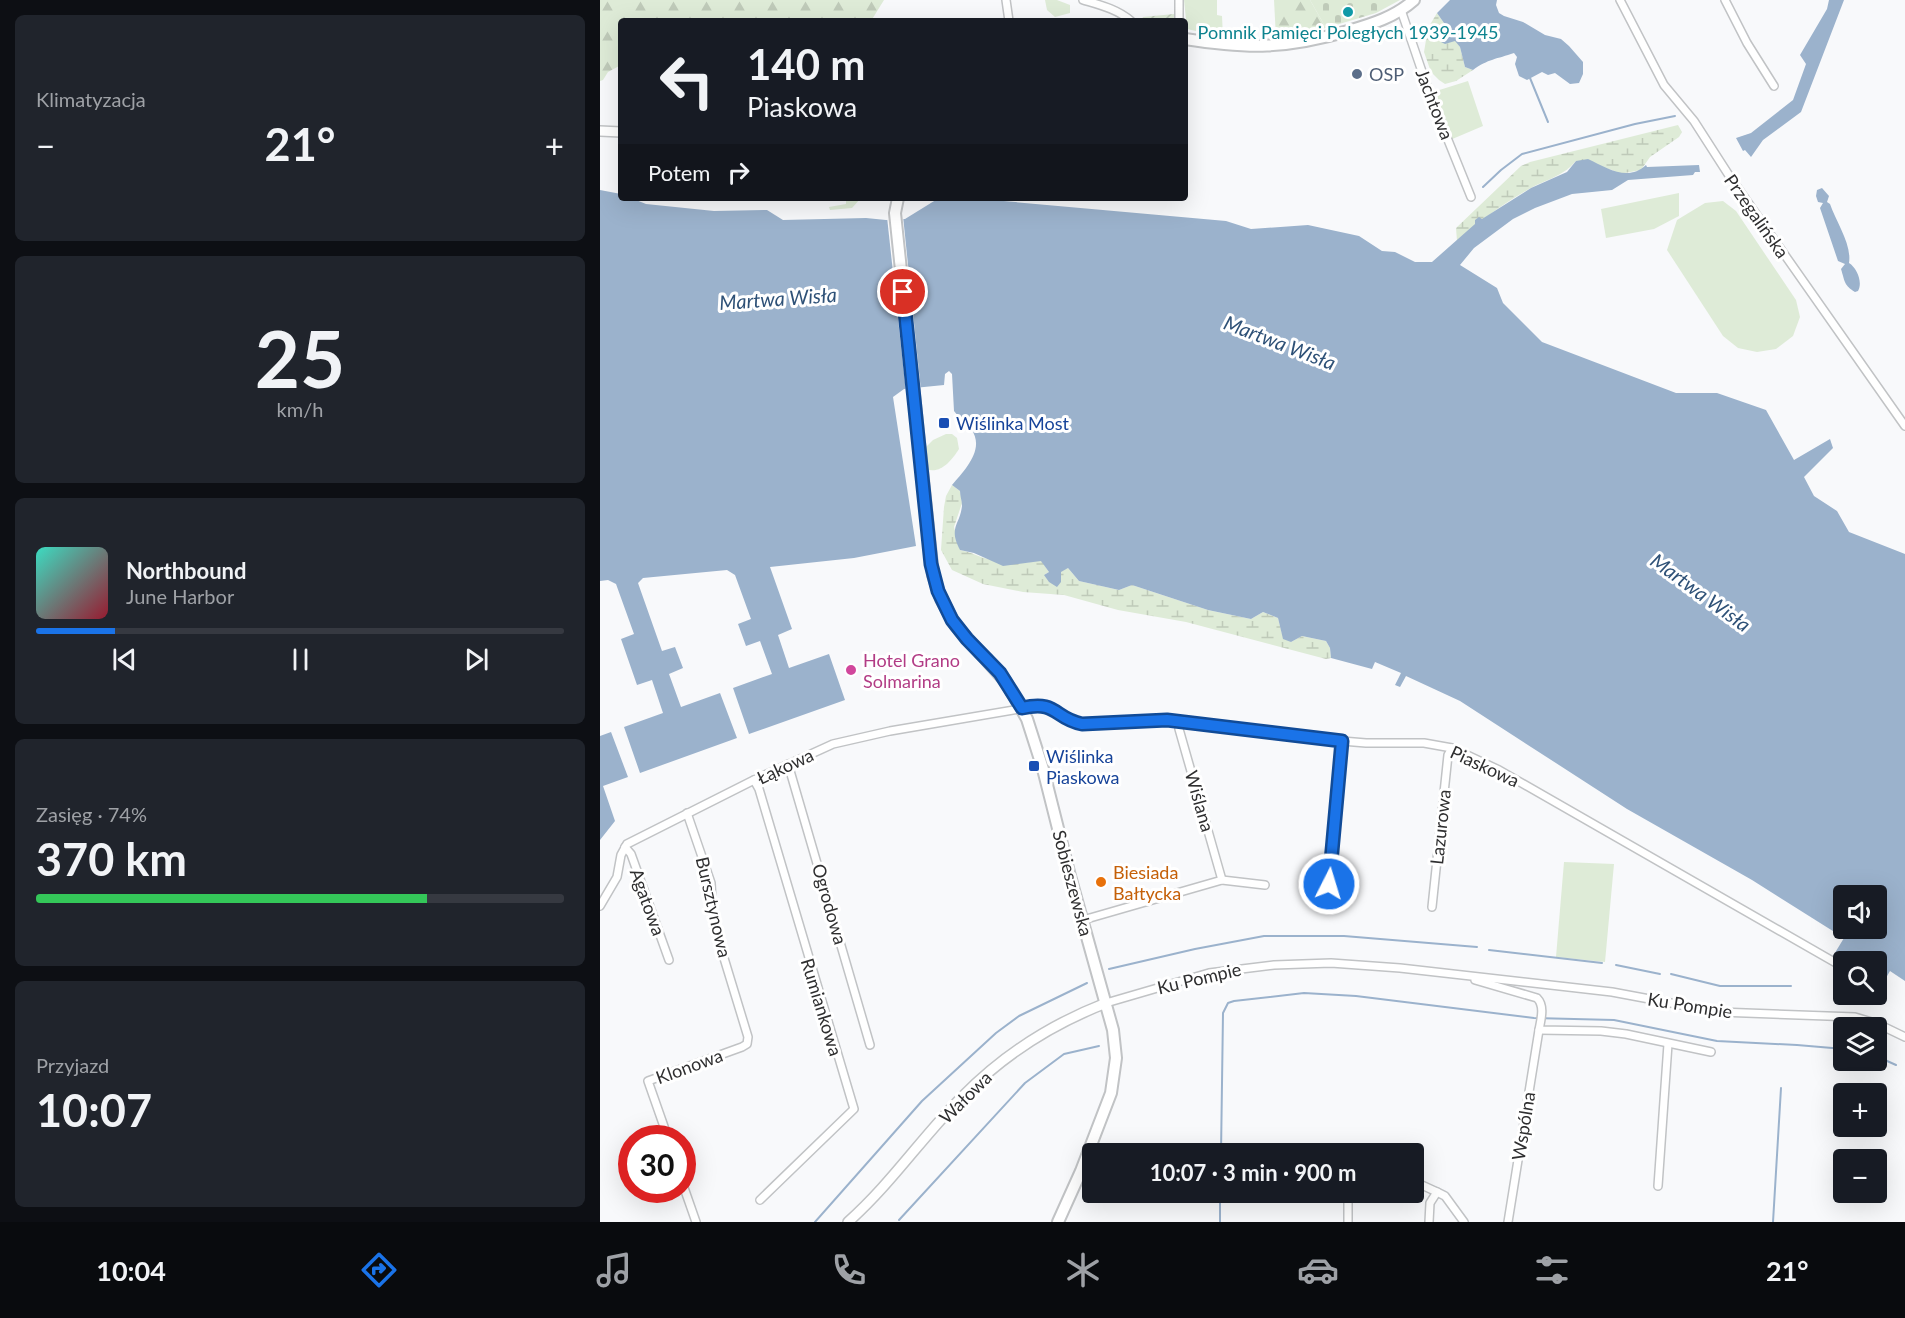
<!DOCTYPE html>
<html lang="pl">
<head>
<meta charset="utf-8">
<style>
	:root { --surface:#171b24; --page:#20242c; --text:#f1f3f6; --muted:#9ea1a6; --line:#363941; --accent:#1a73e8 }
	body { margin:0; font-family:Lato,sans-serif; background:var(--page); color:var(--text); height:100vh; display:flex; flex-direction:column; font-size:22px; white-space:nowrap }
	* { box-sizing:border-box; margin:0 }
	p { font-size:20px; color:var(--muted) }
	.icon { flex:none; width:33px; height:33px; fill:none; stroke:currentColor; stroke-width:2; stroke-linecap:round; stroke-linejoin:round }
	.map { position:relative; flex:1; overflow:hidden }
	.panel { display:flex; flex-direction:column; gap:15px; padding:15px; background:#0d0f14; width:600px }
	.panel>* { flex:none }
	.banner { position:absolute; left:18px; top:18px; width:570px; height:183px; border-radius:6px; box-shadow:0 6px 24px #0002; background:#171b24; color:var(--text); overflow:hidden }
	.fabs { position:absolute; left:1233px; top:885px; display:grid; gap:12px }
	.fabs a { display:grid; place-items:center; width:54px; height:54px; border-radius:6px; background:var(--surface); box-shadow:0 6px 24px #0002; font-size:30px }
	.speed { position:absolute; left:18px; top:1125px; display:flex; gap:12px; font-size:30px; font-weight:700; text-align:center }
	.speed>* { display:grid; place-content:center; width:78px; height:78px; border-radius:50%; background:var(--surface); box-shadow:0 6px 24px #0002; line-height:1 }
	.speed .limit { border:9px solid #d22; background:#fff; color:#111 }
	.pin { position:absolute; display:grid; place-items:center; width:51px; height:51px; color:#fff; margin:-26px; border:3px solid #fff; border-radius:50%; box-shadow:0 2px 6px #0007 }
	.me { position:absolute; width:66px; margin:-33px; rotate:5deg; stroke-linejoin:round; filter:drop-shadow(0 0 4px #0008) }
	.turn { display:flex; align-items:center; gap:21px; height:126px; padding:0 30px; font-size:27px }
	.turn .icon { width:78px; height:78px; stroke-width:2.5 }
	.turn b { display:block; font-size:42px; line-height:51px }
	.then { display:flex; align-items:center; height:57px; padding:0 30px; background:#0003; gap:12px; font-size:22px }
	.big { font-size:45px; font-weight:700; line-height:1.1 }
	.panel .tile { flex:1; display:flex; flex-direction:column; justify-content:center; gap:9px; min-width:0; padding:0 21px; border-radius:9px; background:var(--page) }
	.panel .dial { align-items:center; gap:0 }
	.dial b { font-size:78px; line-height:1 }
	.song { display:flex; align-items:center; gap:18px }
	.cover { width:72px; height:72px; border-radius:9px; background:linear-gradient(135deg,hsl(170 70% 55%),hsl(350 70% 35%)) }
	.played { height:6px; border-radius:3px; background:linear-gradient(90deg,var(--accent) 15%,var(--line) 15%) }
	.keys { display:flex; justify-content:space-around; direction:ltr }
	.heat { display:flex; justify-content:space-between; align-items:center; font-size:33px; direction:ltr }
	.charge { height:9px; border-radius:4px; background:linear-gradient(90deg,#34c759 74%,var(--line) 0) }
	.trip { position:absolute; left:482px; top:1143px; width:342px; height:60px; border-radius:6px; background:var(--surface); box-shadow:0 6px 24px #0002; font-weight:700; line-height:60px; text-align:center }
	.dock { display:flex; height:96px; justify-content:space-around; align-items:center; background:#090b0e; color:var(--muted) }
	.dock .icon { width:42px; height:42px }
	.dock .on { color:var(--accent) }
	.dock b { font-size:27px; color:var(--text) }
	main { display:flex; flex:1; min-height:0 }
	.map>svg:first-child { display:block }
	.green { fill:#deebd7 }
	.forest { fill:url(#forest-firs) }
	.wetland { fill:url(#wetland-marsh) }
	.cemetery { fill:url(#cemetery-stones) }
	.garden { fill:url(#garden-furrows) }
	.water { fill:#9bb2cc; fill-rule:evenodd }
	.pier { fill:#f8f9fb }
	.lines { fill:none; stroke-linecap:round; stroke-linejoin:round }
	.stream { stroke:#9bb2cc; stroke-width:2 }
	.minor-casing { stroke:#c1c3c5; stroke-width:10 }
	.tertiary-casing { stroke:#c1c3c5; stroke-width:12 }
	.secondary-casing { stroke:#c1c3c5; stroke-width:14 }
	.minor { stroke:#fff; stroke-width:7 }
	.tertiary { stroke:#fff; stroke-width:9 }
	.secondary { stroke:#fff; stroke-width:10 }
	.route-casing { stroke:#114b97; stroke-width:15 }
	.route { stroke:#1a73e8; stroke-width:10 }
	.culture-dot { fill:#0f9aa8; stroke:#fff; stroke-width:2 }
	.service-dot { fill:#5c6f8a; stroke:#fff; stroke-width:2 }
	.transit-dot { fill:#1a4fb4; stroke:#fff; stroke-width:2 }
	.hotel-dot { fill:#d1479c; stroke:#fff; stroke-width:2 }
	.food-dot { fill:#e8710a; stroke:#fff; stroke-width:2 }
	.labels { text-anchor:middle; dominant-baseline:central; stroke-width:6; stroke-linejoin:round; paint-order:stroke }
	.culture-label { font-size:18px; fill:#0d838f; stroke:#fff }
	.service-label { font-size:18px; fill:#4e5e75; stroke:#fff; text-anchor:start }
	.street-label { font-size:18px; fill:#2f2f30; stroke:#fff }
	.transit-label { font-size:18px; fill:#164399; stroke:#fff; text-anchor:start }
	.hotel-label { font-size:18px; fill:#b23c85; stroke:#fff; text-anchor:start }
	.food-label { font-size:18px; fill:#c56008; stroke:#fff; text-anchor:start }
	.water-label { font-size:20px; font-style:italic; fill:#2e5177; stroke:#fff }
</style>
</head>
<body>
<main>
<section class="panel">
<div class="tile"><p>Klimatyzacja</p>
<div class="heat"><a>−</a><b class="big">21°</b><a>+</a></div>
</div>
<div class="tile dial"><b>25</b><p>km/h</p></div>
<div class="tile">
<div class="song"><i class="cover"></i><div><b>Northbound</b><p>June Harbor</p></div></div>
<div class="played"></div>
<div class="keys"><svg class="icon" aria-label="previous" viewBox="0 0 24 24"><path d="M18 5L8 12l10 7zM5 5v14"/></svg><svg class="icon" aria-label="pause" viewBox="0 0 24 24"><path d="M8 5v14M16 5v14"/></svg><svg class="icon" aria-label="next" viewBox="0 0 24 24"><path d="M6 5l10 7-10 7zM19 5v14"/></svg></div>
</div>
<div class="tile"><p>Zasięg · 74%</p><b class="big">370 km</b><div class="charge"></div></div>
<div class="tile"><p>Przyjazd</p><b class="big">10:07</b></div>
</section>
<div class="map">
<svg width="1305" height="1222" viewBox="0 0 1305 1222">
	<defs>
		<pattern id="forest-firs" width="22" height="20" patternUnits="userSpaceOnUse" patternTransform="scale(1.5)"><rect width="22" height="20" fill="#deebd7"/><path d="M5 1l3.5 6h-7zM16 11l3.5 6h-7z" fill="#bfcab9"/></pattern>
		<pattern id="wetland-marsh" width="20" height="14" patternUnits="userSpaceOnUse" patternTransform="scale(1.5)"><rect width="20" height="14" fill="#deebd7"/><path d="M1 5h8M5 5V1M11 12h8M15 12V8" fill="none" stroke="#bfcab9"/></pattern>
		<pattern id="cemetery-stones" width="16" height="16" patternUnits="userSpaceOnUse" patternTransform="scale(1.5)"><rect width="16" height="16" fill="#deebd7"/><path d="M2 7V4a2 2 0 0 1 4 0v3zM10 15v-3a2 2 0 0 1 4 0v3z" fill="#bfcab9"/></pattern>
		<pattern id="garden-furrows" width="10" height="10" patternUnits="userSpaceOnUse" patternTransform="scale(1.5)"><rect width="10" height="10" fill="#deebd7"/><path d="M-1 1l2-2M0 10L10 0M9 11l2-2" fill="none" stroke="#bfcab9"/></pattern>
	</defs>
	<rect width="100%" height="100%" fill="#f8f9fb"/>
	<g class="green">
		<path d="M445,0H457L470,5V13L455,17L447,10Z"/>
		<path d="M584,0H617V15L622,16L623,37L587,29Z"/>
		<path d="M868,81L883,126L850,140L833,92Z"/>
		<path d="M1079,193V216L1054,229L1006,238L1001,209Z"/>
		<path d="M246,198H261L252,208L230,210L229,207L246,204Z"/>
		<path d="M1123,201L1136,211L1196,300L1200,317L1193,336L1176,349L1157,352L1138,348L1123,336L1067,250L1077,220L1105,203Z"/>
		<path d="M346,434H352L357,438L359,449C352,460 340,475 326,469L325,448L333,440Z"/>
		<path d="M964,862L1014,864L1005,962L956,957Z"/>
	</g>
	<g class="forest">
		<path d="M0,0H284L271,21H21V65L8,72L3,80L0,81Z"/>
		<path d="M674,0H710L726,28L676,38Z"/>
	</g>
	<g class="wetland">
		<path d="M837,13L844,23L843,33L849,42L855,40L860,47L865,67L873,70L856,81L845,84L839,80L831,72L824,52L828,28Z"/>
		<path d="M1078,125L1082,132L1079,137L1050,157L1041,170L1020,174L1012,170L976,161C962,177 947,179 929,189C903,204 879,221 857,241L856,228L921,166L930,162Z"/>
		<path d="M352,485L360,491L362,503L354,527L360,550C372,552 378,557 388,559C405,565 423,564 441,560L449,572L444,575L468,568L479,581L519,590L532,585L608,610L651,619L663,612L678,618L682,634L691,642L702,636L726,641L730,648L731,658L726,659L586,622L518,610L464,595L423,592L383,584L352,570L341,550L344,507L346,496Z"/>
	</g>
	<path class="cemetery" d="M710,0H800L776,13L726,28Z"/>
	<path class="garden" d="M574,14V21H541L543,17Z"/>
	<g class="water">
		<path d="M850,0H897L896,5L899,13L904,16L923,22L945,35L961,39L969,46L983,62V74L979,83L970,84L955,73L948,75L942,72L927,80L919,76L915,64L917,57L914,53C897,59 888,59 873,70L865,67L860,47L855,41L845,44L841,42L844,23L837,13Z"/>
		<path d="M1229,0H1244L1201,112L1163,140L1151,157L1145,150L1143,151L1136,138L1151,133L1193,100L1206,64L1200,55L1227,9Z"/>
		<path d="M988,159C1007,168 1028,182 1046,165L1047,167L1099,165L1100,172H1095L1093,175L1028,180L1012,190L972,194L935,208L913,219L874,248L860,265L897,288L903,303L942,342L1076,393H1117L1166,410L1194,460L1230,439L1233,448L1204,477L1214,496L1237,511L1249,532L1305,554V981L1290,971L1283,983L1277,979L1276,962L1267,961L1270,956L1260,951L1252,961L1243,962L1233,956L1244,938L1152,880L1027,809L860,701L806,676L800,687L795,685L801,673L775,662L772,669L731,658L730,648L726,641L702,636L691,642L683,639L678,618L663,612L651,619L608,610L532,585L519,590L479,581L468,568L461,572V582L457,587L449,582L444,575L449,572L441,561L403,566L374,553L360,550C348,527 360,525 362,506C362,501 360,496 360,491L352,485C364,471 386,449 371,429C366,423 359,418 354,411L352,374L349,371L345,374L344,385L304,389L293,397L316,546L254,558L170,567L192,629L178,635L189,668L229,654L245,700L149,734L133,688L172,674L160,641L146,646L138,624L151,619L135,575L127,570L43,578L38,583L62,651L75,647L83,668L69,674L81,707L120,693L137,738L40,773L24,727L63,713L52,680L37,685L21,639L34,634L16,584L8,580L0,581V190L21,194V198H31L46,204L114,211L167,210L183,220L266,218L286,220L305,219L339,198H370L626,221L651,229L708,225L759,236L782,251L795,252L815,262H832L875,224V220L879,217L882,219L931,188L967,172L976,161ZM1244,896H1276V928H1244Z"/>
		<path d="M1222,188L1229,196L1227,202L1230,204C1236,222 1252,244 1249,263C1257,268 1263,282 1258,291L1255,292C1244,285 1245,282 1241,269L1245,264L1238,261L1220,208L1223,203L1218,202L1216,196L1217,190Z"/>
		<path d="M11,732L28,777L3,786L15,821L0,840V736Z"/>
	</g>
	<path class="pier" d="M303,216L321,391L306,392L287,217Z"/>
	<g class="lines">
		<g class="stream">
			<path d="M930,78L948,122"/>
			<path d="M883,187L901,170L922,154L1035,124L1075,116"/>
			<path d="M889,950L1002,963"/>
			<path d="M1016,965L1060,974"/>
			<path d="M509,969L595,949L664,936H744L877,947"/>
			<path d="M1071,974L1120,986H1191"/>
			<path d="M1276,1056L1296,1065"/>
			<path d="M621,1154L623,1013L628,1003L634,1001L704,993L756,996L934,1018L1014,1020L1117,1041L1197,1045L1244,1049"/>
			<path d="M299,1220L425,1083L464,1054L499,1046"/>
			<path d="M215,1222L322,1101L396,1033L419,1016L487,983"/>
			<path d="M620,1222V1192"/>
			<path d="M1173,1222L1181,1088"/>
		</g>
		<g class="minor-casing">
			<g id="minor">
				<path d="M406,0L409,21"/>
				<path d="M483,0C500,5 517,9 531,21"/>
				<path d="M579,0V21"/>
				<path d="M1020,0L1064,85L1094,121L1130,177L1305,426"/>
				<path d="M1125,0L1147,43L1174,86"/>
				<path d="M801,10L831,98L871,197"/>
				<path d="M188,764L270,1045"/>
				<path d="M154,780L159,789L254,1109L160,1200"/>
				<path d="M25,847L31,854L69,960"/>
				<path d="M622,880L665,885"/>
				<path d="M729,884L742,741"/>
				<path d="M0,906L17,877L21,855L27,844L154,780L233,744L290,731L443,705C457,708 467,721 482,724L567,720L742,741L766,743H824L852,748L899,770L1236,963"/>
				<path d="M832,907L848,755L852,748"/>
				<path d="M483,920L622,880L579,729L580,722"/>
				<path d="M875,980L937,998C945,1006 941,1019 939,1030L1001,1031L1026,1034L1111,1052"/>
				<path d="M506,1003L609,973L674,965L731,963L800,968L1012,992L1119,1012L1255,1017L1278,1024L1305,1037"/>
				<path d="M68,1138L48,1081L142,1047L147,1044L148,1037L113,922L111,883L87,813"/>
				<path d="M813,1181L837,1192"/>
				<path d="M82,1182L96,1222"/>
				<path d="M1058,1186L1068,1044"/>
				<path d="M748,1192V1222"/>
				<path d="M829,1222L830,1203L837,1192L845,1196L864,1222"/>
				<path d="M908,1222L939,1030"/>
			</g>
		</g>
		<g class="tertiary-casing">
			<g id="tertiary">
				<path d="M0,131L21,132"/>
				<path d="M248,1222C291,1184 322,1137 362,1097C403,1055 452,1024 506,1003"/>
			</g>
		</g>
		<g class="secondary-casing">
			<g id="secondary">
				<path d="M585,39C649,49 685,49 748,31C772,24 795,17 814,0"/>
				<path d="M298,198L295,213L333,575L341,599L356,626L406,682L427,719L443,769L470,876L513,1030L516,1058L511,1093L481,1171L458,1222"/>
			</g>
		</g>
		<use href="#minor" class="minor"/>
		<use href="#tertiary" class="tertiary"/>
		<use href="#secondary" class="secondary"/>
	</g>
	<g class="lines">
		<g class="route-casing">
			<path id="route" d="M303,292L331,564L338,591L352,620L367,639L400,673L422,708C458,700 453,718 482,724L567,720L742,741L729,884"/>
		</g>
		<use href="#route" class="route"/>
	</g>
	<circle class="culture-dot" cx="748" cy="12" r="6"/>
	<circle class="service-dot" cx="757" cy="74" r="6"/>
	<g class="transit-dot">
		<rect x="338" y="417" width="12" height="12" rx="3"/>
		<rect x="428" y="760" width="12" height="12" rx="3"/>
	</g>
	<circle class="hotel-dot" cx="251" cy="670" r="6"/>
	<circle class="food-dot" cx="501" cy="882" r="6"/>
	<g class="labels">
		<g class="culture-label">
			<text x="748" y="32">Pomnik Pamięci Poległych 1939-1945</text>
		</g>
		<g class="service-label">
			<text x="769" y="74">OSP</text>
		</g>
		<g class="street-label">
			<text transform="translate(835 104) rotate(69)">Jachtowa</text>
			<text transform="translate(1157 216) rotate(55)">Przegalińska</text>
			<text transform="translate(185 766) rotate(-25)">Łąkowa</text>
			<text transform="translate(885 766) rotate(25)">Piaskowa</text>
			<text transform="translate(600 801) rotate(74)">Wiślana</text>
			<text transform="translate(840 827) rotate(-84)">Lazurowa</text>
			<text transform="translate(473 883) rotate(75)">Sobieszewska</text>
			<text transform="translate(48 902) rotate(70)">Agatowa</text>
			<text transform="translate(230 904) rotate(74)">Ogrodowa</text>
			<text transform="translate(114 907) rotate(77)">Bursztynowa</text>
			<text transform="translate(599 978) rotate(-13)">Ku Pompie</text>
			<text transform="translate(1090 1005) rotate(9)">Ku Pompie</text>
			<text transform="translate(222 1007) rotate(73)">Rumiankowa</text>
			<text transform="translate(89 1066) rotate(-20)">Klonowa</text>
			<text transform="translate(365 1097) rotate(-45)">Wałowa</text>
			<text transform="translate(923 1126) rotate(-81)">Wspólna</text>
		</g>
		<g class="transit-label">
			<text x="356" y="423">Wiślinka Most</text>
			<text x="446" y="756">Wiślinka<tspan x="446" dy="21">Piaskowa</tspan></text>
		</g>
		<g class="hotel-label">
			<text x="263" y="660">Hotel Grano<tspan x="263" dy="21">Solmarina</tspan></text>
		</g>
		<g class="food-label">
			<text x="513" y="872">Biesiada<tspan x="513" dy="21">Bałtycka</tspan></text>
		</g>
		<g class="water-label">
			<text transform="translate(178 298) rotate(-4)">Martwa Wisła</text>
			<text transform="translate(680 342) rotate(21)">Martwa Wisła</text>
			<text transform="translate(1101 592) rotate(36)">Martwa Wisła</text>
		</g>
	</g>
</svg>
<div class="fabs">
<a><svg class="icon" aria-label="sound" viewBox="0 0 24 24"><path d="M4 9h4l5-4v14l-5-4H4zM17 9q2 3 0 6"/></svg></a>
<a><svg class="icon" aria-label="search" viewBox="0 0 24 24"><circle cx="10" cy="10" r="6"/><path d="M15 15l6 6"/></svg></a>
<a><svg class="icon" aria-label="layers" viewBox="0 0 24 24"><path d="M12 4l9 5-9 5-9-5zM3 14l9 5 9-5"/></svg></a>
<a>+</a>
<a>−</a>
</div>
<div class="speed"><div class="limit">30</div></div>
<div class="pin" style="left:303px;top:292px;background:#d93025"><svg class="icon" aria-label="arrive" viewBox="0 0 24 24"><path d="M6 21V4h12l-3 4 3 4H6"/></svg></div>
<svg class="me" style="left:729px;top:884px" viewBox="-20 -20 40 40"><circle r="17" fill="#1a73e8" stroke="#fff" stroke-width="3"/><path d="M0-11L8 9 0 5-8 9z" fill="#fff"/></svg>
<div class="trip">10:07 · 3 min · 900 m</div>
<div class="banner">
<div class="turn"><svg class="icon" aria-label="left" viewBox="0 0 24 24"><path d="M17 20v-9H6M10 6l-5 5 5 5"/></svg><div><b>140 m</b>Piaskowa</div></div>
<div class="then">Potem<svg class="icon" aria-label="right" viewBox="0 0 24 24"><path d="M7 20v-9h11M14 6l5 5-5 5"/></svg></div>
</div>
</div>
</main>
<nav class="dock">
<b>10:04</b>
<svg class="icon on" aria-label="directions" viewBox="0 0 24 24"><path d="M12 3l9 9-9 9-9-9zM9 14v-3h6M13 9l2 2-2 2"/></svg>
<svg class="icon" aria-label="music" viewBox="0 0 24 24"><path d="M9 18V5l10-2v13"/><circle cx="6" cy="18" r="3"/><circle cx="16" cy="16" r="3"/></svg>
<svg class="icon" aria-label="phone" viewBox="0 0 24 24"><path d="M5 4h4l2 5-3 2q2 4 5 5l2-3 5 2v4C11 20 4 13 5 4z"/></svg>
<svg class="icon" aria-label="climate" viewBox="0 0 24 24"><path d="M12 3v18M4 7l16 10M4 17L20 7"/></svg>
<svg class="icon" aria-label="car" viewBox="0 0 24 24"><path d="M5 17H2v-5l4-1 3-4h7l3 4 3 1v5h-3M9 17h6M6 11h13"/><circle cx="7" cy="17" r="2"/><circle cx="17" cy="17" r="2"/></svg>
<svg class="icon" aria-label="filters" viewBox="0 0 24 24"><path d="M4 7h16M4 17h16"/><circle cx="9" cy="7" r="2"/><circle cx="15" cy="17" r="2"/></svg>
<b>21°</b>
</nav>
</body>
</html>
